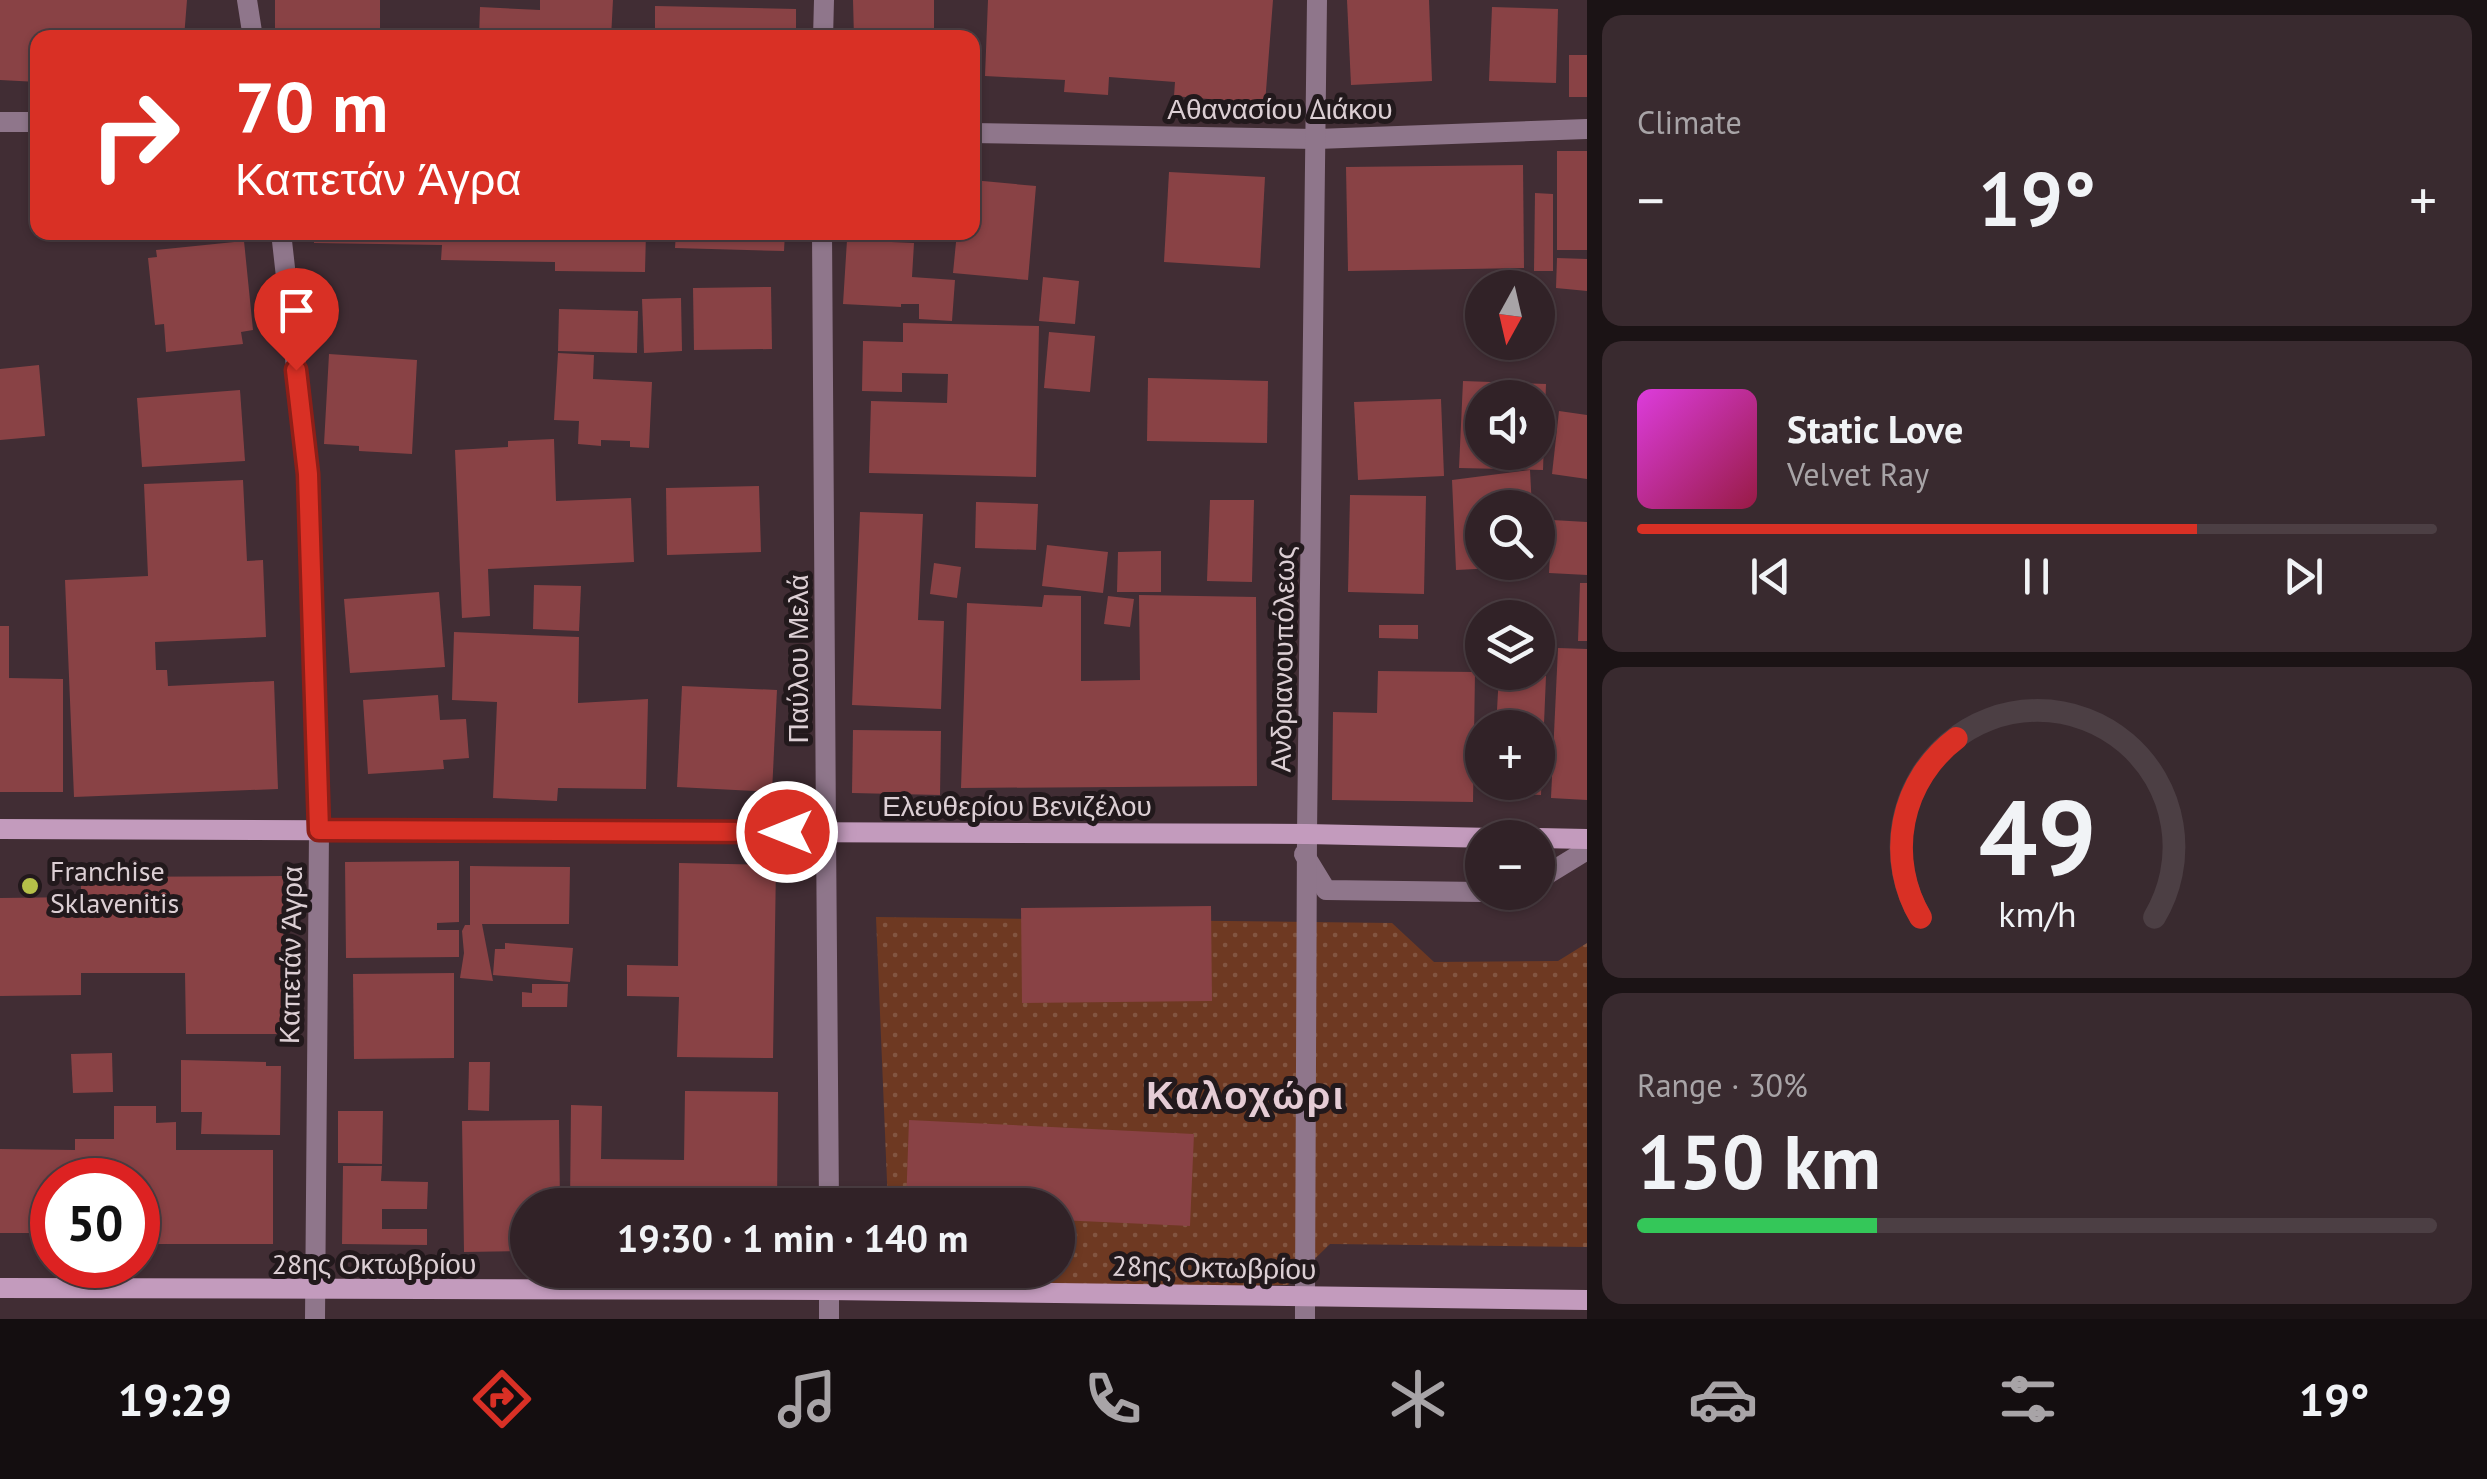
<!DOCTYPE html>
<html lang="en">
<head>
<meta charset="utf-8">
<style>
	:root { --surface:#312227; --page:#392a2f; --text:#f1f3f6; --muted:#a8a4a7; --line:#4c3f44; --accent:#d93025 }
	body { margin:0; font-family:"PT Sans",sans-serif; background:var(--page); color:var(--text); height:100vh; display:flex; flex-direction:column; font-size:38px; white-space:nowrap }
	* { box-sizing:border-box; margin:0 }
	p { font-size:32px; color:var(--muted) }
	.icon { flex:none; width:55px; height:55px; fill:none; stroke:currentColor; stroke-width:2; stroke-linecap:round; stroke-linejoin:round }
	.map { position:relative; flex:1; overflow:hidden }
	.drawer { display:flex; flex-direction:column; gap:15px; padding:15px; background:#1b1315; width:900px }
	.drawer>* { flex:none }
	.hud { position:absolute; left:30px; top:30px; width:950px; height:210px; border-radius:20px; box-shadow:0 2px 8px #0004,0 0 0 2px var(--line); background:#d93025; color:#fff; overflow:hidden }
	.needle { width:65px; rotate:188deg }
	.controls { position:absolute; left:1465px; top:270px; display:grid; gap:20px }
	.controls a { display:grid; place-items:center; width:90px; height:90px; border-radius:50%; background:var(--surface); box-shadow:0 2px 8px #0004,0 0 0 2px var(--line); font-size:50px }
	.speed { position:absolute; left:30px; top:1158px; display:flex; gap:20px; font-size:50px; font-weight:700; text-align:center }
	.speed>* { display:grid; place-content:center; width:130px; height:130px; border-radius:50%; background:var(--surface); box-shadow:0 2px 8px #0004,0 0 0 2px var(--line); line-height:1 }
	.speed .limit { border:15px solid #d22; background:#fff; color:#111 }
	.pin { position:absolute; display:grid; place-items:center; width:85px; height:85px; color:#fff; margin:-102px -42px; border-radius:50% 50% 50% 0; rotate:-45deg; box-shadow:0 0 10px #0007 }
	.pin .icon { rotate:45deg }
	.me { position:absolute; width:110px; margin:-55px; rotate:270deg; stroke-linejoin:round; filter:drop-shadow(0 0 8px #0008) }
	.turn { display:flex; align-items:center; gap:35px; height:210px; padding:0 40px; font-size:45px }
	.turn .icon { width:130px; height:130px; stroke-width:2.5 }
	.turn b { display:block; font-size:70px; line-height:85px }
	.big { font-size:75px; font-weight:600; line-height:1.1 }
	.drawer .widget { flex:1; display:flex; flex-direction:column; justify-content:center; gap:15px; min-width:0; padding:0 35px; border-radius:20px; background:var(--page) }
	.drawer .dial { align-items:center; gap:0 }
	.dial svg { height:260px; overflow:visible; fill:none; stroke:var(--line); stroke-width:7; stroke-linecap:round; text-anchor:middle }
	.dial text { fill:var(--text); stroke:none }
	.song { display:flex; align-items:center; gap:30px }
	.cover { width:120px; height:120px; border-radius:15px; background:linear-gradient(135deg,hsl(300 70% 55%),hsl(340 70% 35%)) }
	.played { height:10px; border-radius:5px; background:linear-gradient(90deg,var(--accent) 70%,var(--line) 70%) }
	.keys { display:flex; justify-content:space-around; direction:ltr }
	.heat { display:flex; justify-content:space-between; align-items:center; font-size:55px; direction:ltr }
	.charge { height:15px; border-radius:8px; background:linear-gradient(90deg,#34c759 30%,var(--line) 0) }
	.trip { position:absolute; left:510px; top:1188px; width:565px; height:100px; border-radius:50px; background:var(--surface); box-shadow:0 2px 8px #0004,0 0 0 2px var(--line); font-weight:600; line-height:100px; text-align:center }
	.tab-bar { display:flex; height:160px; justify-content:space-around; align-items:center; background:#140e10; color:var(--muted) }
	.tab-bar .icon { width:70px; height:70px }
	.tab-bar .on { color:var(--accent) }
	.tab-bar b { font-size:45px; color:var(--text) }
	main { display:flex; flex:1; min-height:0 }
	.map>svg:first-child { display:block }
	.grass { fill:url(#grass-dots) }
	.building { fill:#894245; fill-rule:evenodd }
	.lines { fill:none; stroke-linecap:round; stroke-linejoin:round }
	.service { stroke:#8f768b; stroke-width:20 }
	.pedestrian { stroke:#8f768b; stroke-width:20 }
	.minor { stroke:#8f768b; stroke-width:20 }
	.secondary { stroke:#c39bbd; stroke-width:20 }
	.route-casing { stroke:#8d1f18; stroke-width:25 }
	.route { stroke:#d93025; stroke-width:18 }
	.poi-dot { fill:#b6c149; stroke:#22191c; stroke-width:4 }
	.labels { text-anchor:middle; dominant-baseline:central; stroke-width:10; stroke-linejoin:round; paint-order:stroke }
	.street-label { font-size:28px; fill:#dccfd4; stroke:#22191c }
	.poi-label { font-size:28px; fill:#dccfd4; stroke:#22191c; text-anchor:start }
	.district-label { font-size:38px; font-weight:bold; letter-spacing:2.5px; fill:#e5ccd5; stroke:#22191c }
</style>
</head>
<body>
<main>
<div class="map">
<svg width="1587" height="1319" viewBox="0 0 1587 1319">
	<defs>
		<pattern id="grass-dots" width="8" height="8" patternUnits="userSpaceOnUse" patternTransform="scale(2.5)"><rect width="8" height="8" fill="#6e3922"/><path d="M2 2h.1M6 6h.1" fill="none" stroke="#825541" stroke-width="1.8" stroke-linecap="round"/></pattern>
	</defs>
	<rect width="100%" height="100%" fill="#412d34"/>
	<path class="grass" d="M876,917L1392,923L1434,962L1558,961L1587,943V1247L1330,1244L1288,1285L892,1291L891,1270H1058V1205H888Z"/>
	<g class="building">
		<path d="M0,0H187L184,38H38V82L0,80Z"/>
		<rect x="275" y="0" width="105" height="38"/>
		<path d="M540,0H613L611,38H479L480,7L540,10Z"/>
		<path d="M853,0H934V31H904L905,38H854Z"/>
		<path d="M988,0H1273L1265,104L1174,96L1175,82L1109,77L1108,95L1064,92L1065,80L985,76Z"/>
		<path d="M1347,0H1429L1432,81L1351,85Z"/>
		<path d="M655,6L796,9V38H655Z"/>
		<path d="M1492,7L1558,9L1556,83L1489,81Z"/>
		<rect x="1569" y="55" width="18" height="42"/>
		<rect x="1557" y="151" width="30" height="99"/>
		<path d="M1523,165L1524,268L1348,271L1346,167Z"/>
		<path d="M1169,172L1265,177L1260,268L1164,262Z"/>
		<path d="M972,180L1036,186L1028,280L953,273L957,232H972Z"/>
		<path d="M1535,193L1553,194V271H1534Z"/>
		<path d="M314,232H646L645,272L555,271V262L441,260L442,245L314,243Z"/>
		<path d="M676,232H785L784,251L675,248Z"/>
		<path d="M912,232H953L952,238L911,235Z"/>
		<path d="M847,240L914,243L912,277L955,280L952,321L919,319V304H901V307L843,304Z"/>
		<path d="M244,241L253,330L241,332L243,344L166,352L164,324L155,325L148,258L157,257L156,250Z"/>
		<path d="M1557,258L1587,259V291L1556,288Z"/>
		<path d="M1043,277L1079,281L1075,324L1039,321Z"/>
		<path d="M771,287L772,349L694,350L693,288Z"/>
		<path d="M681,298L682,351L644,353L642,299Z"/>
		<path d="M559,309L638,311L637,353L558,351Z"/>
		<path d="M903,323L1039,326L1036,477L869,473L871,401L947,403L948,374L902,373V392L862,391L863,341L903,342Z"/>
		<path d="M1049,332L1095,336L1090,392L1044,388Z"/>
		<path d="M558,353L594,355L593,379L652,382L649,448L630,447V441L601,440V446L578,444L579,421L554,420Z"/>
		<path d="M329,354L417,360L412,454L359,451V446L324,444Z"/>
		<path d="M39,365L45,436L0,440V369Z"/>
		<path d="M1148,378L1268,381L1267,443L1147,441Z"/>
		<path d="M1463,381L1546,384L1543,470L1459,468ZM1482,398H1538V452H1482Z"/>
		<path d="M240,390L245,461L142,467L137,398Z"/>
		<path d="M1441,399L1444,476L1358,480L1354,402Z"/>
		<path d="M1559,411L1587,415V479L1552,474Z"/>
		<path d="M554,439L556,501L631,498L634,562L488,569L490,616L462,618L455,450L508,447V441Z"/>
		<path d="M1530,470L1532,508H1482V562H1534V566L1456,570L1452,480Z"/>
		<path d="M243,480L247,561L263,560L266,637L155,642L156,670H167L168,686L274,681L278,789L74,797L65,580L148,576L144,484Z"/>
		<path d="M759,486L761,552L667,555L666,488Z"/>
		<path d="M1350,495L1426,496L1424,594L1348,592Z"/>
		<path d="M1210,500H1254L1252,582L1207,581Z"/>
		<path d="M976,502L1038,504L1036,550L975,548Z"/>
		<path d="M860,512L923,514L918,620L944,621L941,709L852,705Z"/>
		<path d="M1552,520L1587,522V575L1549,573Z"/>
		<path d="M1047,545L1108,552L1103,593L1042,586Z"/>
		<path d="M1161,551V592H1117L1118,552Z"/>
		<path d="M934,563L961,567L957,598L930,594Z"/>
		<path d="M1580,583H1587V641H1578Z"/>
		<path d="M534,585L581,586L579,631L533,629Z"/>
		<path d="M439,592L445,667L350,673L344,599Z"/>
		<path d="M1044,595L1081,596V681L1140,680L1139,595L1256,597L1257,786L961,788L967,603L1042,607Z"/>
		<path d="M1108,596L1134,599L1130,627L1104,624Z"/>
		<path d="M1379,625H1418V639L1379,638Z"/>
		<path d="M0,626H9V678L63,679V792H0Z"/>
		<path d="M454,632L579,637L578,703L648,699L646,789L558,788L557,801L493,798L497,702L452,700Z"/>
		<path d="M1558,648L1587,649V800L1551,798Z"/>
		<path d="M1378,671L1475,672L1473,802L1332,800L1333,712L1377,713Z"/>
		<path d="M1499,674L1546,676L1541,795L1493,793L1494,782H1538V728H1496Z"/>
		<path d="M682,686L777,690L772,792L677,787Z"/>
		<path d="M438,695L440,720L466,719L469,758L443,760L444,769L368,774L363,700Z"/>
		<path d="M853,730L941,731L940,795L852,793Z"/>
		<path d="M459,861V922L437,923V930H459V957L346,958L345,862Z"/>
		<path d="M679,863L776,865L773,1058L677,1057L679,997L627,996V965L678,966Z"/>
		<path d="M470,866L570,867L569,924H482L493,981L460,978L464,953L462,931L465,925H470Z"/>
		<path d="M283,876L284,1034H186L185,973H81V995L0,996V898L81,897V877Z"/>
		<path d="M1211,906L1212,1001L1022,1003L1021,908Z"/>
		<path d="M505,943L573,948L570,982L493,975L495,949H505Z"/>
		<path d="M454,973V1058L354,1059L353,974Z"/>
		<path d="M532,984H568L567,1007H522V992L532,993Z"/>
		<path d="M112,1053L113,1092L73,1093L71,1054Z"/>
		<path d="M181,1060L266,1062V1066H281L280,1135L201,1134L202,1112H181Z"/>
		<path d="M469,1062H490L489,1111L468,1110Z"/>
		<path d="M685,1091L778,1092L777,1205H570L571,1105L602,1106L601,1159L684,1160Z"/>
		<path d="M114,1106H156V1123L176,1122V1150H273V1244H138V1180H52V1233H0V1149L75,1150V1139H114Z"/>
		<path d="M338,1111H383L382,1164L338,1163Z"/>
		<path d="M559,1120L560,1205H528V1251L464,1252L462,1121Z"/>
		<path d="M909,1120L1194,1134L1190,1226L1058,1220V1205H906Z"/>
		<path d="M343,1166H382L381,1181L428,1182L427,1209H382V1229H427V1245L342,1244Z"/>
	</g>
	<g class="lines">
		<g class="service">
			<path d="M1304,854L1326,890L1482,892"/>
			<path d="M1538,880L1587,850"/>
		</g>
		<g class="pedestrian">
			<path d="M826,832L829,1205"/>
			<path d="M829,1270V1290"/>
			<path d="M1305,1295L1307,834"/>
		</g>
		<g class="minor">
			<path d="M247,0L253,38"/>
			<path d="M823,38L824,0"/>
			<path d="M0,122H38"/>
			<path d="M972,133L1317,139L1587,129"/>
			<path d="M281,232L308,474L319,831L315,1319"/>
			<path d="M822,232L826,832"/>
			<path d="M1307,834L1317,0"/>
			<path d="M829,1290V1319"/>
			<path d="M1305,1295V1319"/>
		</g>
		<g class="secondary">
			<path d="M0,829L1307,834L1493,838"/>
			<path d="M1538,838L1587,839"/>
			<path d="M0,1288L829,1290L1587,1300"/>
		</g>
	</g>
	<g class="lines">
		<g class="route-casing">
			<path id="route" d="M296,370L308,474L319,830L787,832"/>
		</g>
		<use href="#route" class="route"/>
	</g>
	<circle class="poi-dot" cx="30" cy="886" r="10"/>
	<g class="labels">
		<g class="street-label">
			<text x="1280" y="108">Αθανασίου Διάκου</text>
			<text transform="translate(797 659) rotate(-90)">Παύλου Μελά</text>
			<text transform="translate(1282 659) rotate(-89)">Ανδριανουπόλεως</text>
			<text x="1017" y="805">Ελευθερίου Βενιζέλου</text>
			<text transform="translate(290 955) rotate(-89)">Καπετάν Άγρα</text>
			<text x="374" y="1263">28ης Οκτωβρίου</text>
			<text transform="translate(1214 1267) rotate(1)">28ης Οκτωβρίου</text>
		</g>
		<g class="poi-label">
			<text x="50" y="870">Franchise<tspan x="50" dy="32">Sklavenitis</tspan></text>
		</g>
		<g class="district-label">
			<text x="1246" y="1094">Καλοχώρι</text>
		</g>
	</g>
</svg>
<div class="controls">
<a><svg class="needle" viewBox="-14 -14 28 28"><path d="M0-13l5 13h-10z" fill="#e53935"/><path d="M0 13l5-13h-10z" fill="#a8a4a7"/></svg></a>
<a><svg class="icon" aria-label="sound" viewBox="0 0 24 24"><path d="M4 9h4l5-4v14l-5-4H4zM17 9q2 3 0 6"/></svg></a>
<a><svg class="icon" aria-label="search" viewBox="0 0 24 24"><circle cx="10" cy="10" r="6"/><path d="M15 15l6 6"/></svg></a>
<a><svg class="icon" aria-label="layers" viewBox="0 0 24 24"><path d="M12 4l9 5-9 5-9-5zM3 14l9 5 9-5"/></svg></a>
<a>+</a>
<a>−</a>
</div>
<div class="speed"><div class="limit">50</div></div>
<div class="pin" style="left:296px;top:370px;background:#d93025"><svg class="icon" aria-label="arrive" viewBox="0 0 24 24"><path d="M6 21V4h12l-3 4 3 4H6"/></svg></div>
<svg class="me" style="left:787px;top:832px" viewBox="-20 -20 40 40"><circle r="17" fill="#d93025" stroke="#fff" stroke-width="3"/><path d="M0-11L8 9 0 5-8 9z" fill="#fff"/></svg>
<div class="trip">19:30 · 1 min · 140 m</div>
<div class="hud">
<div class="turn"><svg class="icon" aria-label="right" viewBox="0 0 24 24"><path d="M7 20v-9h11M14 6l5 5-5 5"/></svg><div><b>70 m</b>Καπετάν Άγρα</div></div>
</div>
</div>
<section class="drawer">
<div class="widget"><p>Climate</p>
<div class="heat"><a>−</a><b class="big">19°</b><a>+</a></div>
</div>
<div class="widget">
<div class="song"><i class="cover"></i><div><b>Static Love</b><p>Velvet Ray</p></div></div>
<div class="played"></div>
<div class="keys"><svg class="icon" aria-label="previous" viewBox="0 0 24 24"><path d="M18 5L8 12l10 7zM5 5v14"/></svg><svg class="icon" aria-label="pause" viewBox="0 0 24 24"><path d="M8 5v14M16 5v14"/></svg><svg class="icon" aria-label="next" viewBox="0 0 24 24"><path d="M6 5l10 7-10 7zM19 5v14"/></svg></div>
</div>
<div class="widget dial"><svg viewBox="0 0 100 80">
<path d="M14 69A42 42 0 1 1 86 69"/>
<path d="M14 69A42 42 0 0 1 25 14" stroke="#d93025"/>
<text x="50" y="56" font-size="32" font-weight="700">49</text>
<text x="50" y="72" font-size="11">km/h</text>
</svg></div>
<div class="widget"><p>Range · 30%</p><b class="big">150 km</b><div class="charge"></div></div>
</section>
</main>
<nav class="tab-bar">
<b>19:29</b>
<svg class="icon on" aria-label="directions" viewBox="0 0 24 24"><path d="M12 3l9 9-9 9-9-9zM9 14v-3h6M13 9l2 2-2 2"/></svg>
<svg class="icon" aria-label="music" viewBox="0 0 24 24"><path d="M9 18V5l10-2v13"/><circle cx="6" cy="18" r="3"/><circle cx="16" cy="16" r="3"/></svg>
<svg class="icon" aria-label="phone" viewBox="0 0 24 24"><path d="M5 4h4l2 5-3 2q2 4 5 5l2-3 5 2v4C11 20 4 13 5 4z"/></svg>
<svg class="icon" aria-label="climate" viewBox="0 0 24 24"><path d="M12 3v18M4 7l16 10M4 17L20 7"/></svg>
<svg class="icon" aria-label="car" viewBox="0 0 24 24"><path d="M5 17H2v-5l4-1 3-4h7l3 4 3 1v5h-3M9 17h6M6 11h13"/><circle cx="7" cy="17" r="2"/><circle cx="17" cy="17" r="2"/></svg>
<svg class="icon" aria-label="filters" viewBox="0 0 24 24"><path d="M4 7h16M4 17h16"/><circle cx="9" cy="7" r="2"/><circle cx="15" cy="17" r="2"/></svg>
<b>19°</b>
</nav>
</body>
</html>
